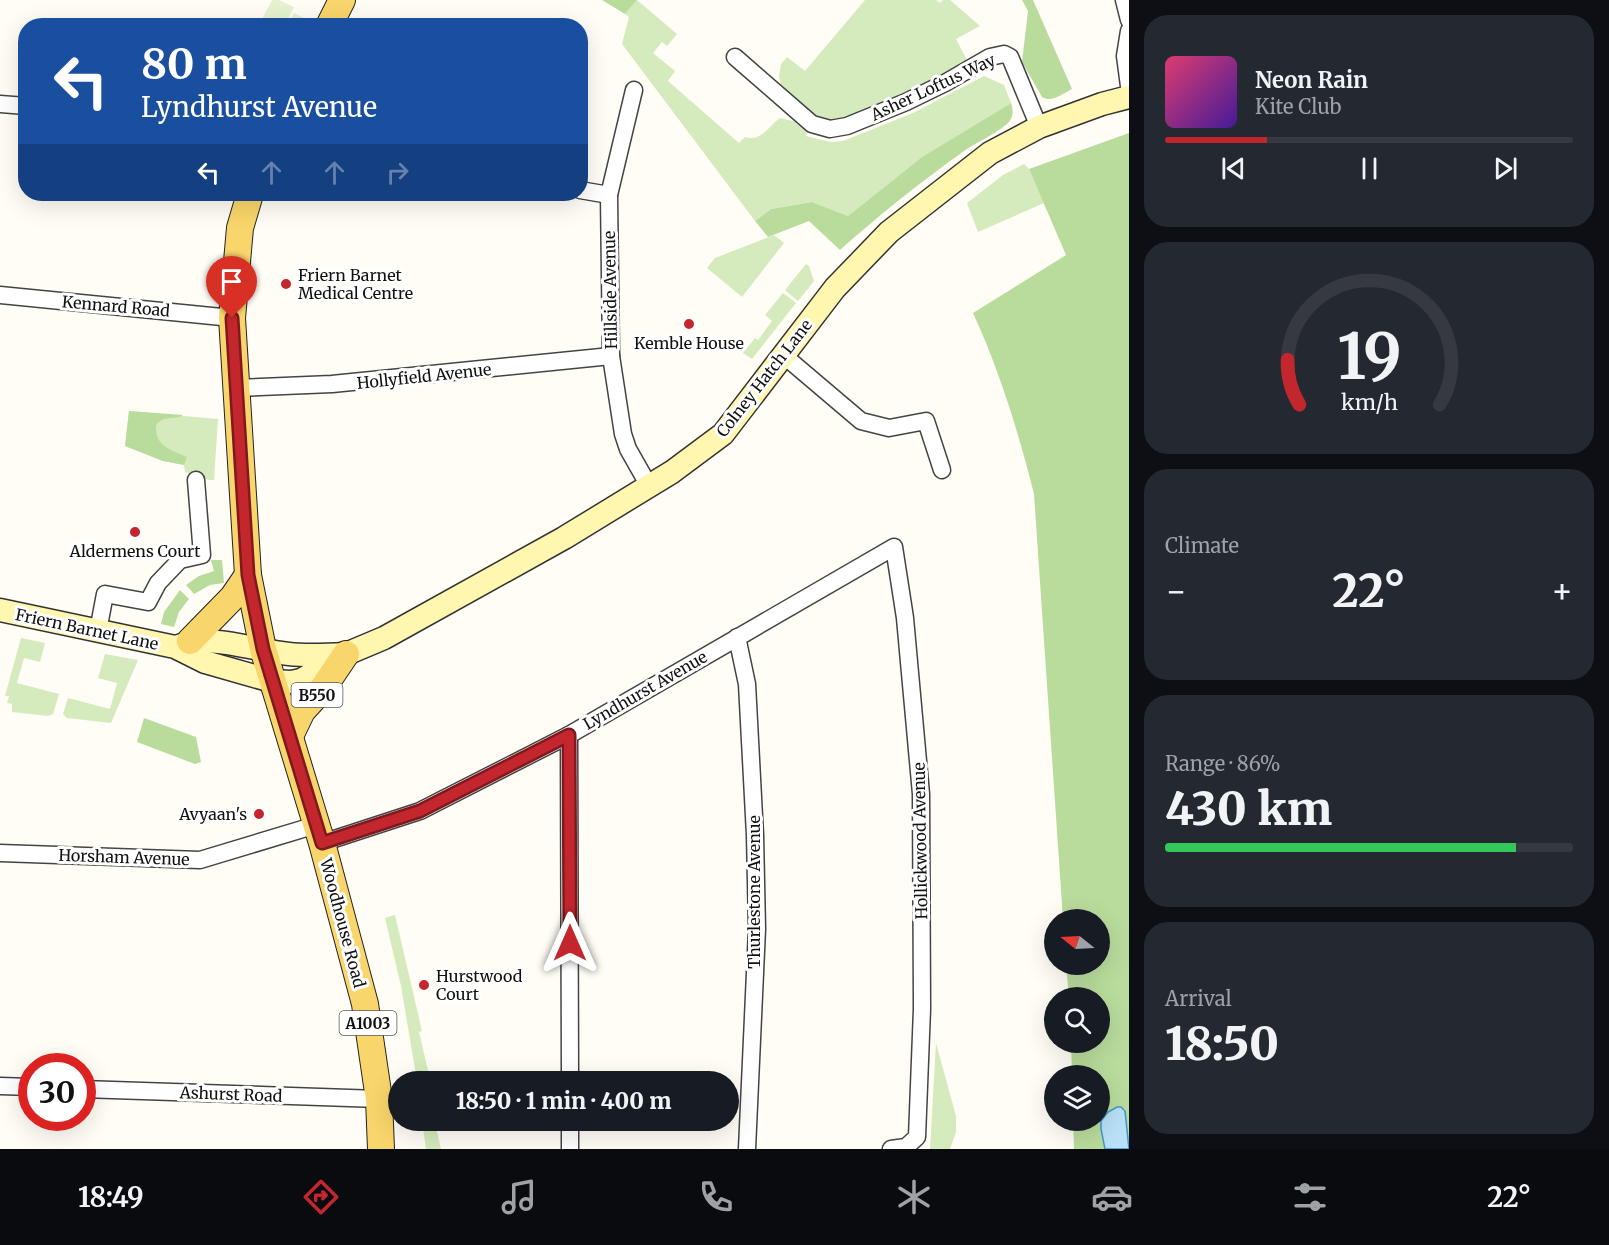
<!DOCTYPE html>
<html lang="en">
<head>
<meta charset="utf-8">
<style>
	:root { --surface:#171b24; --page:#242831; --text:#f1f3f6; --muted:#9ea1a6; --line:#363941; --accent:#c4262e }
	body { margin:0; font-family:Merriweather,serif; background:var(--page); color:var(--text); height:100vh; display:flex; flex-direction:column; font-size:22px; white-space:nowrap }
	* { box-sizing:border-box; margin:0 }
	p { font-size:20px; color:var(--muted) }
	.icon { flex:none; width:33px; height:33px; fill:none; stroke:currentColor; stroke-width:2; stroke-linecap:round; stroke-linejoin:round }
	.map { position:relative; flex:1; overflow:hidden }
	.drawer { display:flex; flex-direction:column; gap:15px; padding:15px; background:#0d0f14; width:480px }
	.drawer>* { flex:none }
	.banner { position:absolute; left:18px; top:18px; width:570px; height:183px; border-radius:24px; box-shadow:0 6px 24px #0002; background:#1a4fa0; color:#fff; overflow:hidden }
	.needle { width:39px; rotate:288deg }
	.controls { position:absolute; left:1044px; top:909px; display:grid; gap:12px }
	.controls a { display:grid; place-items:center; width:66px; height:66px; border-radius:50%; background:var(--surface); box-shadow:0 6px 24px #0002; font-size:30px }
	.speed { position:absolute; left:18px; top:1053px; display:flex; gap:12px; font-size:30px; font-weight:700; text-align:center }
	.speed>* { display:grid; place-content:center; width:78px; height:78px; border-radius:50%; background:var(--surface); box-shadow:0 6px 24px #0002; line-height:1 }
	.speed .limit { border:9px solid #d22; background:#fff; color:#111 }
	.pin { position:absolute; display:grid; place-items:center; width:51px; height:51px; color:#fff; margin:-62px -26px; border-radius:50% 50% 50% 0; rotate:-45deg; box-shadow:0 0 6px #0007 }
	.pin .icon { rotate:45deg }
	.me { position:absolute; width:66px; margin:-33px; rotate:0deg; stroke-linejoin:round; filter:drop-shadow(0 0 4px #0008) }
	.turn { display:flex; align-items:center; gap:21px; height:126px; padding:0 24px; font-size:27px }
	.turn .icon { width:78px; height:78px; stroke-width:2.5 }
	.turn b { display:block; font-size:42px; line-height:51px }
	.lanes { display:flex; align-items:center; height:57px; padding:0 24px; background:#0003; justify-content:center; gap:30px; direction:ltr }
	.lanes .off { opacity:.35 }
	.big { font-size:45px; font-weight:800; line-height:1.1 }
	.drawer .card { flex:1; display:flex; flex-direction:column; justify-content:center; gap:9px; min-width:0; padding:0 21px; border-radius:24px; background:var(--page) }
	.drawer .dial { align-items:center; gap:0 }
	.dial svg { height:156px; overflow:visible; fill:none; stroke:var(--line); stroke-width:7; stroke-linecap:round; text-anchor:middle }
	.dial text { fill:var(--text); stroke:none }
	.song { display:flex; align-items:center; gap:18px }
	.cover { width:72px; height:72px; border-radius:9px; background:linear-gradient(135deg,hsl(340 70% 55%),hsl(260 70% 35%)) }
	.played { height:6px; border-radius:3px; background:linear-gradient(90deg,var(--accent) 25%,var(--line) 25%) }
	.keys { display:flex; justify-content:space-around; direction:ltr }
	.heat { display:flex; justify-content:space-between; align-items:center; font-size:33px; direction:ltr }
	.charge { height:9px; border-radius:4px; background:linear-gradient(90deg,#34c759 86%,var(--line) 0) }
	.trip { position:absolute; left:388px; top:1071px; width:351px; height:60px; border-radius:30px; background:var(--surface); box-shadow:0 6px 24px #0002; font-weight:800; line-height:60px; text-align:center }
	.tabs { display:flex; height:96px; justify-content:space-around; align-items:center; background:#090b0e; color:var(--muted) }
	.tabs .icon { width:42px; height:42px }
	.tabs .active { color:var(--accent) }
	.tabs b { font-size:27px; color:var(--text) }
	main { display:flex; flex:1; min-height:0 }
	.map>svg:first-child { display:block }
	.green { fill:#d5ebbd }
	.forest { fill:#b9dc9c }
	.pitch { fill:#e6f2cf }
	.water { fill:#b9e0f7; stroke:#3f96cf; stroke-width:1.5 }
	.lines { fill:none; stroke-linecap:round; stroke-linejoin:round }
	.minor-casing { stroke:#444; stroke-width:19 }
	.secondary-casing { stroke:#333; stroke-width:25 }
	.primary-casing { stroke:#222; stroke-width:28 }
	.minor { stroke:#fff; stroke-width:16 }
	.secondary { stroke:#fff6b0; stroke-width:22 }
	.primary { stroke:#f9d66b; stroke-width:26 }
	.route-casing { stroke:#7f191e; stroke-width:15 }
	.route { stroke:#c4262e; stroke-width:10 }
	.poi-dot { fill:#c4262e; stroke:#fff; stroke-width:2 }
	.labels { text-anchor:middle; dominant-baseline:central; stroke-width:6; stroke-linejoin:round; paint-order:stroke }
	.shield { fill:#fff; stroke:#585858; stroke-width:1.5 }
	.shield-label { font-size:15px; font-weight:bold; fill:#111 }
	.street-label { font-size:16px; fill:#111; stroke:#fff }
	.poi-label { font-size:16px; fill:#111; stroke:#fff; text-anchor:start }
</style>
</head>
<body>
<main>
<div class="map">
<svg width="1129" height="1149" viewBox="0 0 1129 1149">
	<rect width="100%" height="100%" fill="#fffdf5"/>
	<g class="green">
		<path d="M637,0L677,34L667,46L662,42L653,53L675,71L668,81L739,143L745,137C761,142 768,127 780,118L793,121L807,132L806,136L831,142L843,141L913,113L984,76L1004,85L1011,103L922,157L848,216L812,202L771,209L755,221L622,44L629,17L625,14Z"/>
		<path d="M865,0H936L940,3L943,0H950L980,26L956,39L968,62L907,95L835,122L817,118L786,92L781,85L779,76L781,64L787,57L805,71Z"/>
		<path d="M1024,164L1029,169L1044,203L978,232L967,203L1003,175Z"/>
		<path d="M774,235L784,243L742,297L707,268L715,258Z"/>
		<path d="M806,264L809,266L814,281L798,301L785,290Z"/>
		<path d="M783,293L796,303L752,359L743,353L755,338L758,340L772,321L765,315Z"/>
		<path d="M129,411L218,419L214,480H209L185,472L184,465L163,461L125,446Z"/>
		<path d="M21,638L45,643L40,662L24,658L17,683L59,694L53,714L48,716L12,712V704L7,703L9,696H5Z"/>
		<path d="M105,654L138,660L111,723L67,718L63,714L68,698L110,709L117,683L98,678Z"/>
		<path d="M395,915L422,1031L419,1032L430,1079L427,1081H417L401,986L385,918Z"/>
		<path d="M936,1043L956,1116V1132L950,1149H930Z"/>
		<path d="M422,1121H436L438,1126L436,1127L441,1149H426Z"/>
	</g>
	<g class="forest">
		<path d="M602,0H637L625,14Z"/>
		<path d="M1022,0H1033L1072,89C1062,94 1052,103 1042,97L1022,62L1028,11Z"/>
		<path d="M1011,103C1014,112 1013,118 1007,124C993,136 974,143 960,154C918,184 878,216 840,250L809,221L768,237L755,221L771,209L812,202L848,216L922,157Z"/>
		<path d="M1129,133V1149H1074L1073,1121L1100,1120V1076L1072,1075L1071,1043L1100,1042V998L1069,997L1066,965L1100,964V920L1063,919L1034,494C1019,434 999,369 973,313L1066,255L1029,169Z"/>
		<path d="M129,411L183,415C176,420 167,416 160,421C156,424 156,425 156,429C156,447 174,451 187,457L184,465L163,461L125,446Z"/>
		<path d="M211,560H222L224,583L210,585L194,594L186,585L199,576L214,571Z"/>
		<path d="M180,590L189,599L179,612L174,627L161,624L164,612Z"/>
		<path d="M144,718L196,737L201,762L195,764L137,742Z"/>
	</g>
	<g class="pitch">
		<path d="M272,0H279L294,7L285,25H259Z"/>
		<path d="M294,13L308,20L305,25H288Z"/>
	</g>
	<path class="water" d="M1117,1107H1121L1125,1111L1129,1149H1105L1101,1129V1121L1108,1112Z"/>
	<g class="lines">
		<g class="minor-casing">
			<g id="minor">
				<path d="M1124,0L1129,20"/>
				<path d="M1129,31L1125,56L1129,86"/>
				<path d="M735,57L812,124L830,129L847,126L906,102L945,83L990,57L1004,54L1010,57L1039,127"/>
				<path d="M634,90L609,195L611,356L623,434L628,449L649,486"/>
				<path d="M0,104L26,106"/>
				<path d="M580,190L609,195"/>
				<path d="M0,295L232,318"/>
				<path d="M782,354L861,421L889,428L926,421L942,470"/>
				<path d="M236,388L332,384L611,356"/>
				<path d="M98,631L105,594L148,602L158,583L180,560L202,555L196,480"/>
				<path d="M737,637L747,684L755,835L757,929L747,1149"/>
				<path d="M569,735L570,1082"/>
				<path d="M322,843L420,811L569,735L894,547L905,618L921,794L922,1009L917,1137L906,1147L891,1149"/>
				<path d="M0,853L200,860L316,825"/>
				<path d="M0,1086L32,1087"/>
				<path d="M82,1089L379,1099"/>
				<path d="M570,1120V1149"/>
			</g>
		</g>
		<g class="secondary-casing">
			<g id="secondary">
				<path d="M0,610L175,647L205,662L272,681L291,682L301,680L346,654L384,638L564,538L672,472L723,434L835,288L889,232L990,153L1039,127L1102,104L1129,97"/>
				<path d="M179,646C210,633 256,651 289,654C307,656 326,655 345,654"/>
			</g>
		</g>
		<g class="primary-casing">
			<g id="primary">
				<path d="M329,26L342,0"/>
				<path d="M250,194L240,228L232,318L248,575L263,649L322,843L365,1004L379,1099L381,1149"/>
				<path d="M190,641L233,597L248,575"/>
				<path d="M290,736L302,711L323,688L346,654"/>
			</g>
		</g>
		<use href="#minor" class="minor"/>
		<use href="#secondary" class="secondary"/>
		<use href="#primary" class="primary"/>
	</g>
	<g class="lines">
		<g class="route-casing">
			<path id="route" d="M232,318L248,575L263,649L322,843L420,811L569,735L570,943"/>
		</g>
		<use href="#route" class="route"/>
	</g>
	<g class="poi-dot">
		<circle cx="286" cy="284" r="6"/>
		<circle cx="689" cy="324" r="6"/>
		<circle cx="135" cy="532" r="6"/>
		<circle cx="259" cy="814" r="6"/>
		<circle cx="424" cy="985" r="6"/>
	</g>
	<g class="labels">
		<g class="shield">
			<rect x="291.5" y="683" width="51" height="24" rx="4.5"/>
			<rect x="339.5" y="1011" width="57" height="24" rx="4.5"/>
		</g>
		<g class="shield-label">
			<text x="317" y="695">B550</text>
			<text x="368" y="1023">A1003</text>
		</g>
		<g class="street-label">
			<text transform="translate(933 87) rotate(-25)">Asher Loftus Way</text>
			<text transform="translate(610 290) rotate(-91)">Hillside Avenue</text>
			<text transform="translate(116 306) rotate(5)">Kennard Road</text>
			<text transform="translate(424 376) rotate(-6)">Hollyfield Avenue</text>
			<text transform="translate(764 378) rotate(-52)">Colney Hatch Lane</text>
			<text transform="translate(87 629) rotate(12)">Friern Barnet Lane</text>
			<text transform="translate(645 690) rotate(-30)">Lyndhurst Avenue</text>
			<text transform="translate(920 841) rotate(-91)">Hollickwood Avenue</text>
			<text transform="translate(124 857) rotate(2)">Horsham Avenue</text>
			<text transform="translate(754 892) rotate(-90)">Thurlestone Avenue</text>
			<text transform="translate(343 923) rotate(75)">Woodhouse Road</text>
			<text transform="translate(231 1094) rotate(2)">Ashurst Road</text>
		</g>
		<g class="poi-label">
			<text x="298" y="275">Friern Barnet<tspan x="298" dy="18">Medical Centre</tspan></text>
			<text x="689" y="343" text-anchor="middle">Kemble House</text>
			<text x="135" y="551" text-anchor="middle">Aldermens Court</text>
			<text x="247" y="814" text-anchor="end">Avyaan's</text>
			<text x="436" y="976">Hurstwood<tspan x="436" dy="18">Court</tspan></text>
		</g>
	</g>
</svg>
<div class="controls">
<a><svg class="needle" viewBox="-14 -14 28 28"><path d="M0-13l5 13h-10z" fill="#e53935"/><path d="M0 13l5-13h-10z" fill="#9ea1a6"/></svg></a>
<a><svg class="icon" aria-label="search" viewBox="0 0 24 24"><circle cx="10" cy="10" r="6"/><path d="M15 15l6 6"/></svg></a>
<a><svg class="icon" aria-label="layers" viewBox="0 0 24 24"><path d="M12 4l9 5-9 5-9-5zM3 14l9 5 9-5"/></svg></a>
</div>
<div class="speed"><div class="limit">30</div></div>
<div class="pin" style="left:232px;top:318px;background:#d93025"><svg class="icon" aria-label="arrive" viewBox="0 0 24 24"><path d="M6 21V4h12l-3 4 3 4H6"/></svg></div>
<svg class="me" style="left:570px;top:943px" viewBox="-20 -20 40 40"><path d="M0-17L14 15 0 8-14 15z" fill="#c4262e" stroke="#fff" stroke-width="4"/></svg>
<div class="trip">18:50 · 1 min · 400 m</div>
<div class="banner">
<div class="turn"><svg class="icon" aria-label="left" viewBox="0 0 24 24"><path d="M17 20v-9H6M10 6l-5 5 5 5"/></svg><div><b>80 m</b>Lyndhurst Avenue</div></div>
<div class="lanes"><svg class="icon" aria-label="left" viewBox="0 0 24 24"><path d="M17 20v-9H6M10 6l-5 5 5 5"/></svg><svg class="icon off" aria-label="ahead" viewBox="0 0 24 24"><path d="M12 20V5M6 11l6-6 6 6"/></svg><svg class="icon off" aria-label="ahead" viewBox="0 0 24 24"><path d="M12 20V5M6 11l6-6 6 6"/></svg><svg class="icon off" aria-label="right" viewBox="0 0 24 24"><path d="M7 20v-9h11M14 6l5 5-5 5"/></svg></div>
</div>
</div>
<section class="drawer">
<div class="card">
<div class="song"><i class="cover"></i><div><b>Neon Rain</b><p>Kite Club</p></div></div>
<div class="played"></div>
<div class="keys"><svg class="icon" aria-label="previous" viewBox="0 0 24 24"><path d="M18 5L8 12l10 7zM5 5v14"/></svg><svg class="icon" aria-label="pause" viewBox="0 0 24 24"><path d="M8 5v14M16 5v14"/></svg><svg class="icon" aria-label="next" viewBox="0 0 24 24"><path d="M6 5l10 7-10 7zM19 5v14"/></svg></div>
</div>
<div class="card dial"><svg viewBox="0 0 100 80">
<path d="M14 69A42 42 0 1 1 86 69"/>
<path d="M14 69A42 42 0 0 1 8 46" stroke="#c4262e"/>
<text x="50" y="56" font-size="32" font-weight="700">19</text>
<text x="50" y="72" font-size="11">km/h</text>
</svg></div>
<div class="card"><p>Climate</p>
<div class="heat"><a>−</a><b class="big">22°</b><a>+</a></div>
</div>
<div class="card"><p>Range · 86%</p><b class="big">430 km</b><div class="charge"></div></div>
<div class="card"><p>Arrival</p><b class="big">18:50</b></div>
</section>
</main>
<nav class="tabs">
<b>18:49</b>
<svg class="icon active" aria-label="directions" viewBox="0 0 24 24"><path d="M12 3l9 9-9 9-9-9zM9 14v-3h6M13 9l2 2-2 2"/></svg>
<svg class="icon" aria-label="music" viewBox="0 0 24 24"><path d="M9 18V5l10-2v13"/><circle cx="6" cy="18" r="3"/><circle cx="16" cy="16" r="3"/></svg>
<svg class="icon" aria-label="phone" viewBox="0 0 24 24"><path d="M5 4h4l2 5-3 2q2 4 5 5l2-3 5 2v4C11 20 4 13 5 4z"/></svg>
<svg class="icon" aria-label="climate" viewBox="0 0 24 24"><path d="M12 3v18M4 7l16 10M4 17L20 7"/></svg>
<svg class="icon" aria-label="car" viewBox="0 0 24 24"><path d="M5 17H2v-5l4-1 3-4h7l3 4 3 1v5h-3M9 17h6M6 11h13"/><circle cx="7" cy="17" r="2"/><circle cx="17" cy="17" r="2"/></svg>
<svg class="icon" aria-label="filters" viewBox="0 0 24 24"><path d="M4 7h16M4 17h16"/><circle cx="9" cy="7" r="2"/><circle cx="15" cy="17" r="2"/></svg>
<b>22°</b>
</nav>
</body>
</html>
